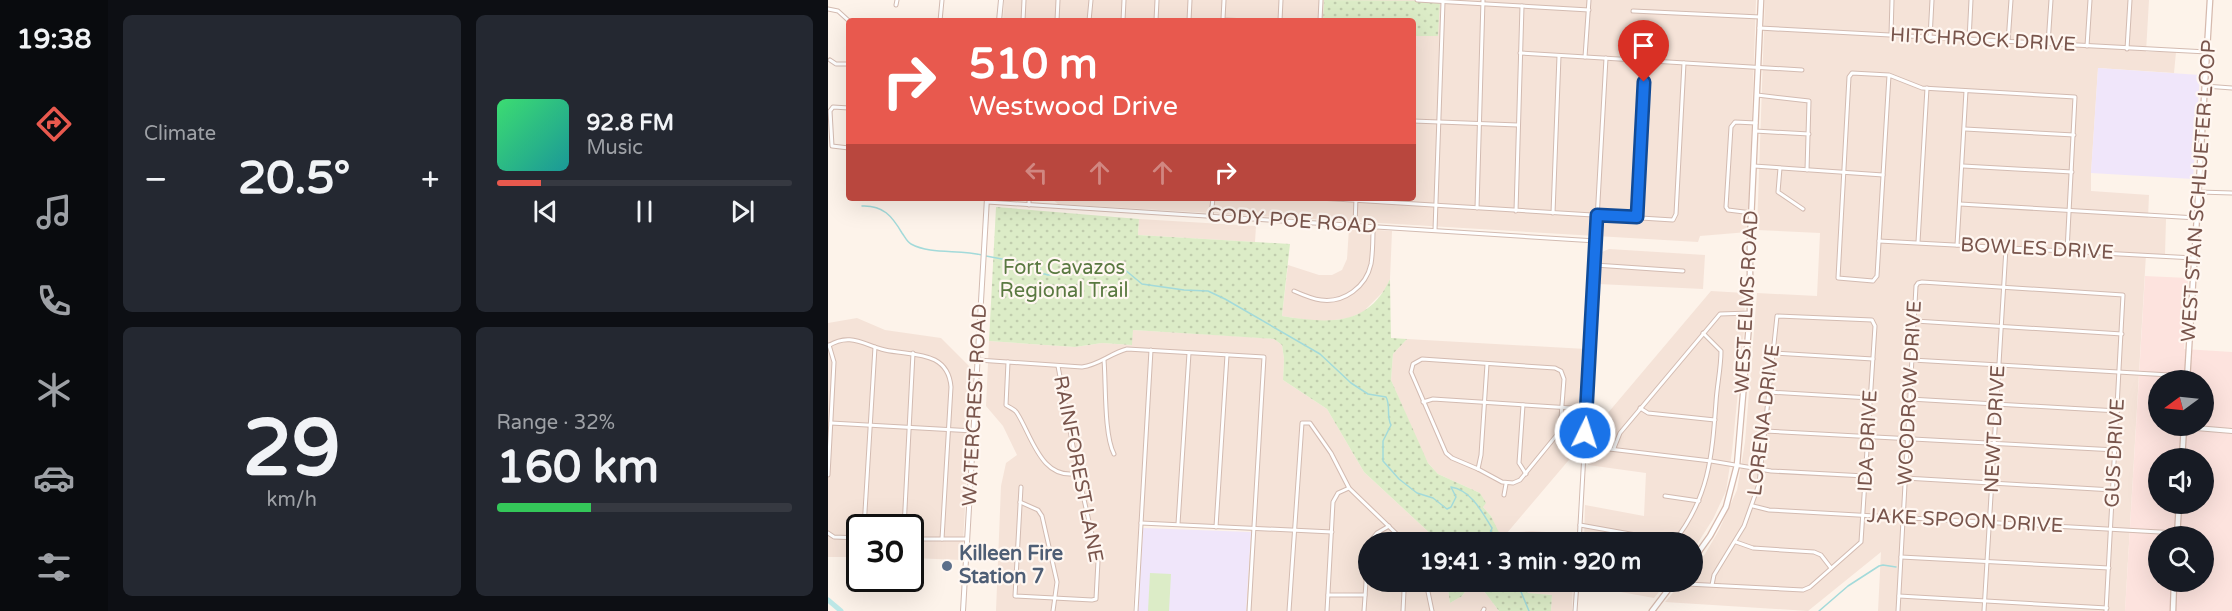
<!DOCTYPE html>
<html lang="en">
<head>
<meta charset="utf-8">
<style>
	:root { --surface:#171b24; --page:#242831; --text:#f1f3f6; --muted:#9ea1a6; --line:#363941; --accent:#e8594e }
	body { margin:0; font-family:"Varela Round",sans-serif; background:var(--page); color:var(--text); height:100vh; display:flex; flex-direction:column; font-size:22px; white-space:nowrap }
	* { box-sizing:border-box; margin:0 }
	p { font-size:20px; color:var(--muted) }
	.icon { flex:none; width:33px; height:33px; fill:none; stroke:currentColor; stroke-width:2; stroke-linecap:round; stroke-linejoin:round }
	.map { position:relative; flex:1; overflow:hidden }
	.drawer { display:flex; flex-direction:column; gap:15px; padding:15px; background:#0d0f14; width:720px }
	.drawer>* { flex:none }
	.top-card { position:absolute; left:18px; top:18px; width:570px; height:183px; border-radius:6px; box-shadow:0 6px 24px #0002; background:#e8594e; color:#fff; overflow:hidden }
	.needle { width:39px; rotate:255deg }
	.tools { position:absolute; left:1320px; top:370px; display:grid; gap:12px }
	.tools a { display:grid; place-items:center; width:66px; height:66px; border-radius:50%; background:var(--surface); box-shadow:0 6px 24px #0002; font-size:30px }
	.speed { position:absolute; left:18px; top:514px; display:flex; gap:12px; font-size:30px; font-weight:700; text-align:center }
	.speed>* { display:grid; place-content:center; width:78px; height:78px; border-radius:50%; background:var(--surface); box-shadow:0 6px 24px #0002; line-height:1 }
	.speed .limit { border:3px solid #111; border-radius:9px; background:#fff; color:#111 }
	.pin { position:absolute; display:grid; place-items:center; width:51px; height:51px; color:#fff; margin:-62px -26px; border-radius:50% 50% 50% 0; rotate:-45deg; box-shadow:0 0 6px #0007 }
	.pin .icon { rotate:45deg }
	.me { position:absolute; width:66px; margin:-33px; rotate:4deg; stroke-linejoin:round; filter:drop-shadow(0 0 4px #0008) }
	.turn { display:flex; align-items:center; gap:21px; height:126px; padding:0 24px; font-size:27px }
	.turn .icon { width:78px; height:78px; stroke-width:2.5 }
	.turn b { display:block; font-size:42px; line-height:51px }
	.lanes { display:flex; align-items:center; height:57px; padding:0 24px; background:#0003; justify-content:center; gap:30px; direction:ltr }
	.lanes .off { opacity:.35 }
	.big { font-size:45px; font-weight:700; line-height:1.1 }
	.drawer .tile { flex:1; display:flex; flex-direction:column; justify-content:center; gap:9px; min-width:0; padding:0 21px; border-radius:9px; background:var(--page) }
	.drawer .dial { align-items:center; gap:0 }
	.dial b { font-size:78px; line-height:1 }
	.song { display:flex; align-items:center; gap:18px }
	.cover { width:72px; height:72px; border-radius:9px; background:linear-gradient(135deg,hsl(140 70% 55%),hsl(180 70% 35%)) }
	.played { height:6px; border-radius:3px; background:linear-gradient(90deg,var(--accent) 15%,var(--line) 15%) }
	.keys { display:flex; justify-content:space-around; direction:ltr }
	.heat { display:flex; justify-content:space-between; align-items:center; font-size:33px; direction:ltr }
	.charge { height:9px; border-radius:4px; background:linear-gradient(90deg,#34c759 32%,var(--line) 0) }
	.drawer .tiles { flex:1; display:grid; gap:15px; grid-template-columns:repeat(2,1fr) }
	.trip { position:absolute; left:530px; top:532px; width:345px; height:60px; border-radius:30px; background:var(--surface); box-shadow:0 6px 24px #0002; font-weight:700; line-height:60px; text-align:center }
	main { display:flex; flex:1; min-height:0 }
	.tabs { display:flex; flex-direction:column; width:108px; justify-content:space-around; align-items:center; background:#090b0e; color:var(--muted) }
	.tabs .icon { width:42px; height:42px }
	.tabs .selected { color:var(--accent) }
	.tabs b { font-size:27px; color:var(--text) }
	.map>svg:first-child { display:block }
	.residential { fill:#f5e3d8 }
	.commercial { fill:#fde3de; fill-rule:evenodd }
	.education { fill:#f0e6fa }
	.green { fill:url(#green-dots) }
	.pitch { fill:#dcecc7 }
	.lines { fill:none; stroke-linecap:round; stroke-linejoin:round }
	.stream { stroke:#a3dada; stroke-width:1.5 }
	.river { stroke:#bde8e7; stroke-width:5 }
	.minor-casing { stroke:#d3bbb1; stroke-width:5 }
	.tertiary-casing { stroke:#d3bbb1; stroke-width:6 }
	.secondary-casing { stroke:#d6baae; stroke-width:7 }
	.minor { stroke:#fff; stroke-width:3 }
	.tertiary { stroke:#fff; stroke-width:4 }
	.secondary { stroke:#fff; stroke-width:4.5 }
	.route-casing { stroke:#114b97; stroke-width:15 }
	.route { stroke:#1a73e8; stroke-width:10 }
	.service-dot { fill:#5c6f8a; stroke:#fff7f1; stroke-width:2 }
	.labels { text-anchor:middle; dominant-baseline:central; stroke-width:4.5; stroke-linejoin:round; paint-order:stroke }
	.street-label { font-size:20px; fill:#79554c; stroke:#fff7f1 }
	.park-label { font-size:20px; fill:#5a7941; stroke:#fff7f1 }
	.service-label { font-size:20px; font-weight:bold; fill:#4e5e75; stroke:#fff7f1; text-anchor:start }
</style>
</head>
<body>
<main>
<nav class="tabs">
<b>19:38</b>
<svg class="icon selected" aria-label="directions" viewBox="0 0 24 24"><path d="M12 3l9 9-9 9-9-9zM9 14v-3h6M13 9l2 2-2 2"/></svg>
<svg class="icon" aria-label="music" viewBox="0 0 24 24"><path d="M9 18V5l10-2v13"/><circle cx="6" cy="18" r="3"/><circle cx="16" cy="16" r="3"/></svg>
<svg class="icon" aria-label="phone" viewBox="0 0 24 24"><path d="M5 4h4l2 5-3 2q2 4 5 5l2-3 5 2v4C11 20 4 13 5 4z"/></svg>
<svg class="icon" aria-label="climate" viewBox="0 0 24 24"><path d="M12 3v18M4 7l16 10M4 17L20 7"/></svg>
<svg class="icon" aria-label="car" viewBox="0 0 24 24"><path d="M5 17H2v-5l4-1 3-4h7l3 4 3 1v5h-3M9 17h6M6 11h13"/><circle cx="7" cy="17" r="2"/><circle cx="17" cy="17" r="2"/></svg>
<svg class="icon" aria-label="filters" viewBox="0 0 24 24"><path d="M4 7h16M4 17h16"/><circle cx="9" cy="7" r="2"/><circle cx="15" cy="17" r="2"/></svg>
</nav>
<section class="drawer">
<div class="tiles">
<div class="tile"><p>Climate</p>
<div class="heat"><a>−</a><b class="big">20.5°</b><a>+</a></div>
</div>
<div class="tile">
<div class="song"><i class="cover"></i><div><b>92.8 FM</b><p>Music</p></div></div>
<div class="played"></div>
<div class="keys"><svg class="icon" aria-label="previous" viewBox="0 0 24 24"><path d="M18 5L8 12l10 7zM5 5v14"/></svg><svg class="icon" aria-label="pause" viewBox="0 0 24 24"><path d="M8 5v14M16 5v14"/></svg><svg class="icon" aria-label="next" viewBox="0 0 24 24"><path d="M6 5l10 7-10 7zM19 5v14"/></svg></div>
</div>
<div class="tile dial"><b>29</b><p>km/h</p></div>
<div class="tile"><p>Range · 32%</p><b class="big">160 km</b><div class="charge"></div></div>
</div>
</section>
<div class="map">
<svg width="1404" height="611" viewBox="0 0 1404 611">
	<defs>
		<pattern id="green-dots" width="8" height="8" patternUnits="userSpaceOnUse" patternTransform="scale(1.5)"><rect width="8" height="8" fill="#dcecc7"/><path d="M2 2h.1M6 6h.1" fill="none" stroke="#c0ccad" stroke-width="1.8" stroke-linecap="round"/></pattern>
	</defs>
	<rect width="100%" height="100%" fill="#fdf3ea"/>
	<g class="residential">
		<path d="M176,0H928L920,232L872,236L870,242L230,204L223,198H585V21H175Z"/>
		<path d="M937,0H1321L1318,52H1348L1346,73L1270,68L1263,173V191L1321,195L1320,218L1338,219L1337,255L1318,254L1297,611H1050L1053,552L980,611L837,602L854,582H864V570L877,554L891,530L909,490L917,442L929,293L989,296L992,233L929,230Z"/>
		<path d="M311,219L428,226L427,242L310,235Z"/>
		<path d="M521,228L564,231L562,279L557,290L535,312L521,318L493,322L454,316L460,265L491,275H504L514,270L519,259Z"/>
		<path d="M781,249L877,255L875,289L770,284L774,252Z"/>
		<path d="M883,291L917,293L916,331L904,452L898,491L885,519L864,552V543H756L757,505L816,516L818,473L760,465L763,433Z"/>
		<path d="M29,318L57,330L113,338L145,370L134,560L83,558L82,528H32L31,557H0V323Z"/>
		<path d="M305,330L437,338L446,339L454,345L456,359L455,380L499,409L536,472L606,537L610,543H540V582H619L622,603L634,596L644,582H649L671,611H418L423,526L311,524L305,611H168L173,486L178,463L189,455L175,426L158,406L161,341L247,347L274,343L303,345Z"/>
		<path d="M579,339L758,349L751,448L673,540L663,516L655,507L652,493L610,474L600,463L592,447L563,380L565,354Z"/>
		<path d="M704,531L747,534V543H681L691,532Z"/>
		<path d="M693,582H745L744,611H723L724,595L700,593Z"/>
		<path d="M754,582H839L826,598L754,585Z"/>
	</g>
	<path class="commercial" d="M1317,276L1360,278L1356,349L1404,352V611H1297ZM1330,381H1376V426H1330ZM1330,459H1376V504H1330ZM1330,537H1376V582H1330Z"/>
	<g class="education">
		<path d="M1270,68L1372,75L1365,179L1263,173Z"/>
		<path d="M315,528L423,532L418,611H310Z"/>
	</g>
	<g class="green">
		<path d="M496,0L612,1L610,36H585V21H495Z"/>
		<path d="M168,207L311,219L310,235L462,244L454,316C498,323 540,328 562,279L563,338L579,339L565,354L563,380L600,463L610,474L652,493L658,503L655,507L663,516L676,543H610L606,537L536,472L499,409L455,380L456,359L454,345L446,339L305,330L304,345L274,343L247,347L161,341Z"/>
		<path d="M619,582H644L634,596L622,603Z"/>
		<path d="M649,582H693L700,593L724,595L723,611H671Z"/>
	</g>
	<path class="pitch" d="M322,573L343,574L341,611H320Z"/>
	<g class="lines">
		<g class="stream">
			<path d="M34,206C55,205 64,216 74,233C77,237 79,242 83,244C103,255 131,249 154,255"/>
			<path d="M158,256L211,266L213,273L220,275L250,272L268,262L283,263L293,268"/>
			<path d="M296,269L314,284L356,290L380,291L397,299L492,354L523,383L540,394L558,397C563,406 558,416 563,425L555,441V461L571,479L589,493L605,498L619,509L623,507L628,497L623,487C643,490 654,512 664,528L659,543"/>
			<path d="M689,582L701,611"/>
			<path d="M991,611L1020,586L1051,566L1055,565L1068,567"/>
		</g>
		<path class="river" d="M0,600L13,611"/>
		<g class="minor-casing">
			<g id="minor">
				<path d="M589,0L761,10"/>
				<path d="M68,5L69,0"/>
				<path d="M0,9L10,11L21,21"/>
				<path d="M805,11L932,17"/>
				<path d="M395,19L396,0"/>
				<path d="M395,20L423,21"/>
				<path d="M112,21L114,0"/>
				<path d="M195,21L196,0"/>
				<path d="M229,21L230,0"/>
				<path d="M261,21L263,0"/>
				<path d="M295,21L296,0"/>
				<path d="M328,21L329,0"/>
				<path d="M361,21L362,0"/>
				<path d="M452,21L453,0"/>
				<path d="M492,21L493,0"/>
				<path d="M931,28L1379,52"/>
				<path d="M1063,35L1064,0"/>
				<path d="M1102,38L1104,0"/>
				<path d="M1141,40L1143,0"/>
				<path d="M1180,42L1183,0"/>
				<path d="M1220,44L1223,0"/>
				<path d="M1259,46L1262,0"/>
				<path d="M1299,49L1302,0"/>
				<path d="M692,53L974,70"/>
				<path d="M757,57L761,0"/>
				<path d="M2,60L8,64H21"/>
				<path d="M1061,75L1049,276L1045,281L1010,278L1021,77L1024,73L1061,75L1094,88L1247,97L1239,251"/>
				<path d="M1377,86L1404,88"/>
				<path d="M929,95L981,101L979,170"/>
				<path d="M21,108L5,107L2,111L4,146L21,148"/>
				<path d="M585,121L690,125"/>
				<path d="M1137,129L1246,135"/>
				<path d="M927,131L981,134"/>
				<path d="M926,166L1055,175"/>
				<path d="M1135,166L1244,172"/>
				<path d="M952,168L950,192L975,209"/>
				<path d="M1371,192L1404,193"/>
				<path d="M491,198L845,220L848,214L856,63"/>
				<path d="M159,202L768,241"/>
				<path d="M1132,204L1369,218"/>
				<path d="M201,205V198"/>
				<path d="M649,208L655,0"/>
				<path d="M688,211L694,6"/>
				<path d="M725,213L731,56"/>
				<path d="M924,213L900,210L898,207L903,127L907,122L928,123"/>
				<path d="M383,216L385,198"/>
				<path d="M809,217L817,60"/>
				<path d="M527,225L528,198"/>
				<path d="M607,230L615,2"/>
				<path d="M1051,241L1366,258"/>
				<path d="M1090,242L1099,88"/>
				<path d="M1129,245L1138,91"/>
				<path d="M767,265L855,271"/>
				<path d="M466,291C475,295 484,299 493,300C516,303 538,287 543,264C545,252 545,238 545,226"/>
				<path d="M1087,321L1294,334"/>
				<path d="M0,346C22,332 36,345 57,350C84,356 120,350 123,387L114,539"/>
				<path d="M945,353L1045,359"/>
				<path d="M594,359L727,368L733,371L736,379L732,431L692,480L685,483L674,482L650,469L624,458L618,453L583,372L585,364Z"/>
				<path d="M150,360L254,367C271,365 283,353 299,349L436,357L421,611"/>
				<path d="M276,360C278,384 276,435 286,454"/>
				<path d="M1084,360L1359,376"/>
				<path d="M180,362L178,405C182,408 187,409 189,413C204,436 213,481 250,473"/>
				<path d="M940,392L1042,398"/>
				<path d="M1082,399L1290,411"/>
				<path d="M595,402L605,399L759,409"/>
				<path d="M695,405L691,463L698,474"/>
				<path d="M812,408L820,413L887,420"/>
				<path d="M3,423L146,431"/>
				<path d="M937,431L1288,450"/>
				<path d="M756,446L883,461L943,471L1037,476"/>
				<path d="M786,448L792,433L892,314L922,313"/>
				<path d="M650,469L653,455L659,364"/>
				<path d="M0,475L6,362L1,345"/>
				<path d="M1077,478L1285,490"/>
				<path d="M193,487L187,596L264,600L268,599L270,561L250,473L230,366"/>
				<path d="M676,495L678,484"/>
				<path d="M837,496L871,501"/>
				<path d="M192,502L210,510L214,516L229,582L225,611"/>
				<path d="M925,506L941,510L1349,533"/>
				<path d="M313,523L504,532"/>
				<path d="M350,524L361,353"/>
				<path d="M752,525L819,537L829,543"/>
				<path d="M388,527L399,355"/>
				<path d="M36,528L47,347"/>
				<path d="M76,528L85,353"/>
				<path d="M0,533L6,537L32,538"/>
				<path d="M82,539H139"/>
				<path d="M908,542L925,548L986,552L993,555L1003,568"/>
				<path d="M541,543L549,533L561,526"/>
				<path d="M751,543L778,58"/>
				<path d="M845,543C881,498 884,457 888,402C889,385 893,368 893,351L875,333"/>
				<path d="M1073,557L1281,568"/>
				<path d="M598,582L604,611"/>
				<path d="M854,582L859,584L975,590L982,587L1033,542L1047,326L1044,320L949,316L931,484L916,526L886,575L884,585"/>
				<path d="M500,595H537"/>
				<path d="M1071,596L1279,608"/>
				<path d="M308,611L323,350"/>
				<path d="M461,611L474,423H482L503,453L521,488L578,543"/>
				<path d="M499,611L505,502L510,493L521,488"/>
				<path d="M536,611L540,553"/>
				<path d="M575,611L576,591L580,582"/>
				<path d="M655,611L656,609"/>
				<path d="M747,611L749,582"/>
				<path d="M1070,611L1088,286L1090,283L1094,282L1295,295L1278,611"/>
				<path d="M1156,611L1178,248"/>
			</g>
		</g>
		<g class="tertiary-casing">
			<g id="tertiary">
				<path d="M171,21L173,0"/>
				<path d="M1356,427L1404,431"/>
				<path d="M135,611L159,198"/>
			</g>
		</g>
		<g class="secondary-casing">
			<g id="secondary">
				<path d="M1359,381L1382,0"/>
				<path d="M1354,459L1356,426"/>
				<path d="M1349,537L1351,504"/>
				<path d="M864,561L882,536L898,507L909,465L922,313V243L933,0"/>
				<path d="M824,611L846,582"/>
				<path d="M1345,611L1346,582"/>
			</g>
		</g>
		<use href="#minor" class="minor"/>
		<use href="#tertiary" class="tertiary"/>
		<use href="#secondary" class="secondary"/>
	</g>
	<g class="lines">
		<g class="route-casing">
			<path id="route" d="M757,433L769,215L809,217L816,82"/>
		</g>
		<use href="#route" class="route"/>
	</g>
	<circle class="service-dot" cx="119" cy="566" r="6"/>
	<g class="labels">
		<g class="street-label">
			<text transform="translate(1155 40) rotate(3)">HITCHROCK DRIVE</text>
			<text transform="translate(1371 191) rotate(-86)">WEST STAN SCHLUETER LOOP</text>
			<text transform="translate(464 221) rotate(4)">CODY POE ROAD</text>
			<text transform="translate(1209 249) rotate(3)">BOWLES DRIVE</text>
			<text transform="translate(919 302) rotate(-87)">WEST ELMS ROAD</text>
			<text transform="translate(1082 393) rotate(-87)">WOODROW DRIVE</text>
			<text transform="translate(147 405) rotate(-87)">WATERCREST ROAD</text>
			<text transform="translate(936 420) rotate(-83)">LORENA DRIVE</text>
			<text transform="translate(1167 429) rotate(-87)">NEWT DRIVE</text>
			<text transform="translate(1040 441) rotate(-87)">IDA DRIVE</text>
			<text transform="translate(1287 453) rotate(-87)">GUS DRIVE</text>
			<text transform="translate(250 469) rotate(79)">RAINFOREST LANE</text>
			<text transform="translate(1137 521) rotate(3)">JAKE SPOON DRIVE</text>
		</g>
		<g class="park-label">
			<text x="236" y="268">Fort Cavazos<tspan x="236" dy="23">Regional Trail</tspan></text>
		</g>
		<g class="service-label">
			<text x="131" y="554">Killeen Fire<tspan x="131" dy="23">Station 7</tspan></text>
		</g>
	</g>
</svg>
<div class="tools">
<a><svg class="needle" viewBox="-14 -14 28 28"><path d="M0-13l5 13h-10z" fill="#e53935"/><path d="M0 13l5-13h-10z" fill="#9ea1a6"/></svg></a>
<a><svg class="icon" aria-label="sound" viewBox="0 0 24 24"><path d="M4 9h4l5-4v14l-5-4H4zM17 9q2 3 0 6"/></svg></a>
<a><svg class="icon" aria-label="search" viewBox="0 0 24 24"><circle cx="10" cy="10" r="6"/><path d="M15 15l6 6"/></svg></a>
</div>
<div class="speed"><div class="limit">30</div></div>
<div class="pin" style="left:816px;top:82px;background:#d93025"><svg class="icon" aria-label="arrive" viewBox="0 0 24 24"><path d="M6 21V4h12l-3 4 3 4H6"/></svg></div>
<svg class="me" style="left:757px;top:433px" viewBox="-20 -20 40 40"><circle r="17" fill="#1a73e8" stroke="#fff" stroke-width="3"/><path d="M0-11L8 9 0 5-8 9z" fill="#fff"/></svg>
<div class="trip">19:41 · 3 min · 920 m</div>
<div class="top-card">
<div class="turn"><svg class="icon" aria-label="right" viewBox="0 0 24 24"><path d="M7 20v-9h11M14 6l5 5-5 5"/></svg><div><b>510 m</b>Westwood Drive</div></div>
<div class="lanes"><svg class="icon off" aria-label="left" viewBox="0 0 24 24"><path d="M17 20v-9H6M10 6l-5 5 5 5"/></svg><svg class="icon off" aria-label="ahead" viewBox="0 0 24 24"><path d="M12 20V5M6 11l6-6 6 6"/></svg><svg class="icon off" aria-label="ahead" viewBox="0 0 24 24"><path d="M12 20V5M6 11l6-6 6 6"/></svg><svg class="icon" aria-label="right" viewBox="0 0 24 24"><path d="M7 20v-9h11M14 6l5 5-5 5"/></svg></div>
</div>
</div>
</main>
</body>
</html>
